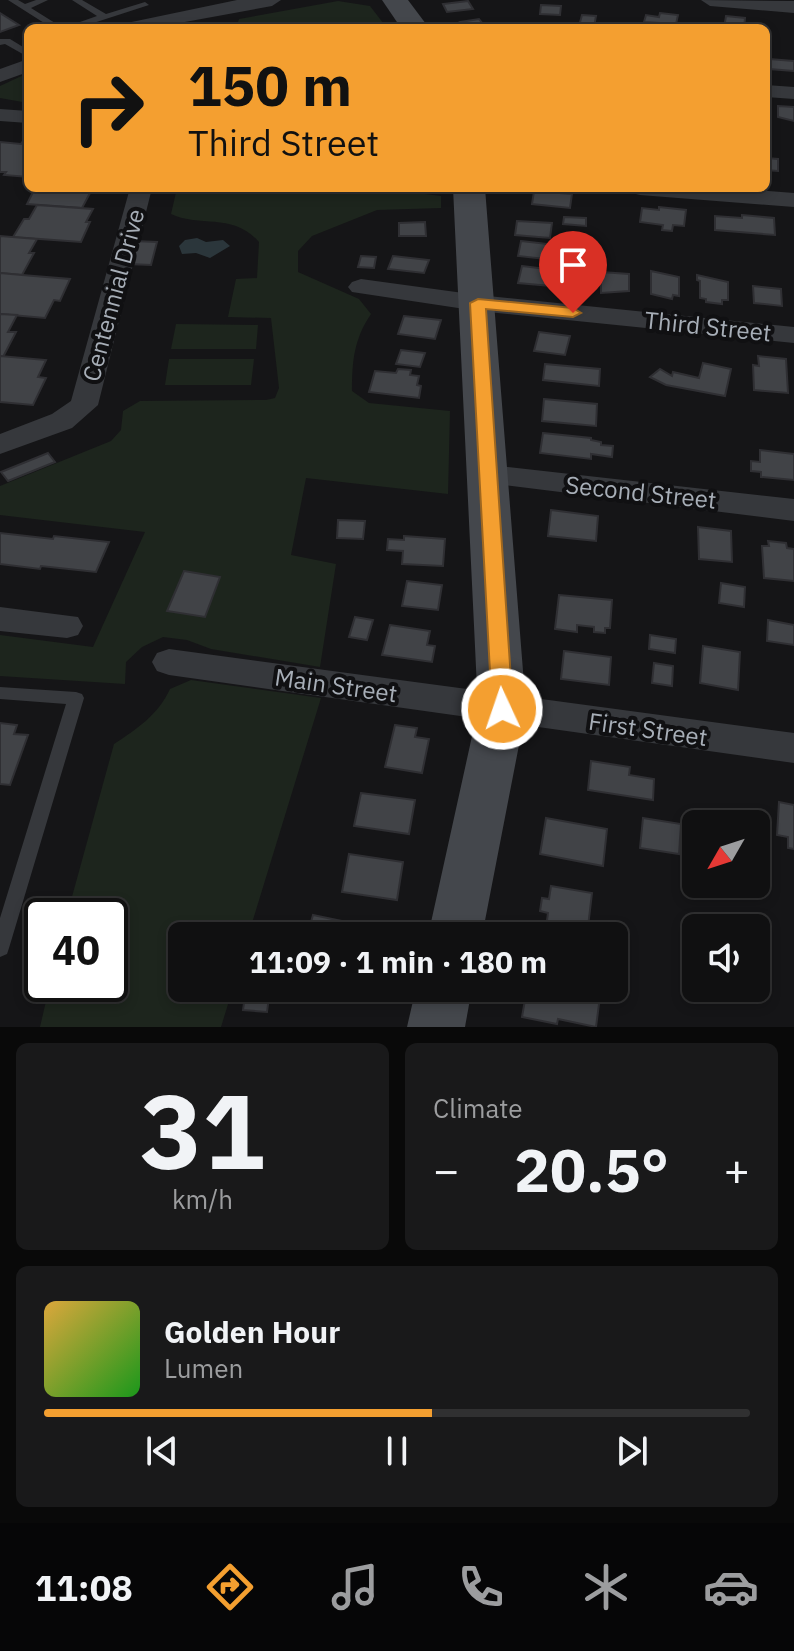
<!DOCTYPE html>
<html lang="en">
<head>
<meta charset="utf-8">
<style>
	:root { --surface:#101011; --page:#19191a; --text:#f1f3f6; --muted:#9c9d9f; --line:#303031; --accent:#f49f30 }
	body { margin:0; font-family:"IBM Plex Sans",sans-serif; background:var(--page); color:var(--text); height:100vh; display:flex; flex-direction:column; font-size:30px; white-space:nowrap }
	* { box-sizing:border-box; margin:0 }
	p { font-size:26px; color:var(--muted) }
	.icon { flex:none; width:44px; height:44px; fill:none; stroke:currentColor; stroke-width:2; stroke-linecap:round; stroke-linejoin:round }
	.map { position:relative; height:1027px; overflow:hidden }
	.sheet { display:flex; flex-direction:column; gap:16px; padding:16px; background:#090909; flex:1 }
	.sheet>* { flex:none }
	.guide { position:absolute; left:24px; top:24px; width:746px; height:168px; border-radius:12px; box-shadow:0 4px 12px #0003,0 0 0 2px var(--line); background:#f49f30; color:#111; overflow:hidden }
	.needle { width:52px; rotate:231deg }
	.controls { position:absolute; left:682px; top:810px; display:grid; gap:16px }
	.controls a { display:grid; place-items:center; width:88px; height:88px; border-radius:12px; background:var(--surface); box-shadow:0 4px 12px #0003,0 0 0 2px var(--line); font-size:40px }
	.speed { position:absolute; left:24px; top:898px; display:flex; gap:16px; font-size:40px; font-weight:700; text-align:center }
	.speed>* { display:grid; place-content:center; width:104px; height:104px; border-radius:50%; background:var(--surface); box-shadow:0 4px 12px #0003,0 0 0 2px var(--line); line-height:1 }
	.speed .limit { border:4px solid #111; border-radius:12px; background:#fff; color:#111 }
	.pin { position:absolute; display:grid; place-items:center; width:68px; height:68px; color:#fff; margin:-82px -34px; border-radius:50% 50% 50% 0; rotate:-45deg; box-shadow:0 0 8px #0007 }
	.pin .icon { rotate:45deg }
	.me { position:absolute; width:88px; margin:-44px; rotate:357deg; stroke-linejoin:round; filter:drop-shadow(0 0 6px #0008) }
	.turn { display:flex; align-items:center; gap:28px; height:168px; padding:0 32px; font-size:36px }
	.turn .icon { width:104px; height:104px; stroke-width:2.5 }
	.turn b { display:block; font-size:56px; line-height:68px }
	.big { font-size:60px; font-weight:700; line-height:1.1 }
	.sheet .widget { flex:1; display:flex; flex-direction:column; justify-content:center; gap:12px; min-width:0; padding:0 28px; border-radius:12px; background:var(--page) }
	.sheet .dial { align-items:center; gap:0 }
	.dial b { font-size:104px; line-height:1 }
	.song { display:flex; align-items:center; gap:24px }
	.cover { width:96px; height:96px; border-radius:12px; background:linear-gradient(135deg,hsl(40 70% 55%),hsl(120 70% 35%)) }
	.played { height:8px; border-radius:4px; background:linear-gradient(90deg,var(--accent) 55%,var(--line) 55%) }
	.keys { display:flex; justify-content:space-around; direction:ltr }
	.heat { display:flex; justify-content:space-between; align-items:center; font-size:44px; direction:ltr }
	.sheet .tiles { flex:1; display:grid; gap:16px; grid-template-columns:1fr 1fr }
	.widget:last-child { grid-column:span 2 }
	.trip { position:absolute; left:168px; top:922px; width:460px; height:80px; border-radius:12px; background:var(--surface); box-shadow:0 4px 12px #0003,0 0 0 2px var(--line); font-weight:700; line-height:80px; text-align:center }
	.dock { display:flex; height:128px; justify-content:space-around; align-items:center; background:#060607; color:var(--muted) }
	.dock .icon { width:56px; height:56px }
	.dock .active { color:var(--accent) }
	.dock b { font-size:36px; color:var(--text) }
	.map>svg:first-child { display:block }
	.green { fill:#1d251d }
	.water { fill:#2b363b }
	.building { fill:#414347; stroke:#2f2f33; stroke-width:2 }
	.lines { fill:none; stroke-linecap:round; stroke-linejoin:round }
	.lane { fill:#36383c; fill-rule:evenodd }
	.street { fill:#36383c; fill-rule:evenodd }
	.secondary { fill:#44474c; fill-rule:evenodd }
	.route { fill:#f49f30; stroke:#9f671f; stroke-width:2 }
	.labels { text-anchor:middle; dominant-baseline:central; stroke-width:8; stroke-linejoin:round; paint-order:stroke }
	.street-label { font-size:24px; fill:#a7aeb7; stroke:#101012 }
</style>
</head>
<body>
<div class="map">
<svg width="794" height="1027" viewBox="0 0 794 1027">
	<rect width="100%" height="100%" fill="#151517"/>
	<g class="green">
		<path d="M338,1L370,6L387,28H236L239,19Z"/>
		<path d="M28,73V103L0,98V86Z"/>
		<path d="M177,188H377L441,196V208L377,210L312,236L298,251V272L359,299L371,314C354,339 352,361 352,391L369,403L450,411L448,494L306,478L291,555L336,564L320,667L211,649L187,640L163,637L142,647L126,662L125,684L0,676V635L93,647L145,532L0,515V486L111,441L121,430L123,411L140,401L266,400L275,398L279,388L271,318L228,317L236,279L257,278L259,242C233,212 201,228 171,214Z"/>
		<path d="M176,324L258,325L256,349H171Z"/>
		<path d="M169,359H254L251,385H165Z"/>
		<path d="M191,680L321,698L248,936H182V988H233L221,1027H40L50,984H110V916H67L70,904L114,744C137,729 158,715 170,689Z"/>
	</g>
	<path class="water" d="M197,238L206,242L223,240L230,246L210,258L196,253L182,254L179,246L185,240Z"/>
	<g class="building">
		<path d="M468,1L473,9L447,12L443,4Z"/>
		<path d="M541,5L561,6L560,15L540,14Z"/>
		<path d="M0,13L19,25L0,32Z"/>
		<path d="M660,13L678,15L676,24L644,22L646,15L659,17Z"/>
		<path d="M582,15L596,16L594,27L579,26Z"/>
		<path d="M726,16L745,18L744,28H724Z"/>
		<path d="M479,19L486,28H464L460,22Z"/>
		<path d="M769,59L794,61V71L769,69Z"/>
		<path d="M778,106L794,107V121L778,117Z"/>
		<path d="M23,141H28V177L4,175L6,172H0V142L21,144Z"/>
		<path d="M766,158L778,159V171L766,170Z"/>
		<path d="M29,188H100L97,193H90L82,208L27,204L34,190Z"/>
		<path d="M534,191L572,194L570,208L532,204Z"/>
		<path d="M37,205L93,209L86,222H90L81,242L13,237L24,219H29Z"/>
		<path d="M659,207L686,210L684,226L673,225L672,231L662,230L663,225L640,222L642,208L659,210Z"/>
		<path d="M742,215L774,218L775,235L715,230V216L742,218Z"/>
		<path d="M564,217L586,218V226L563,224Z"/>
		<path d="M517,221L552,223L550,238L515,235Z"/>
		<path d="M425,222L426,236H399V223Z"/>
		<path d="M0,236L37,239L29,253H34L22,275L0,273Z"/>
		<path d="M134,241L157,242L151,265L128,264Z"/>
		<path d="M521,241L557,245L554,260L518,256Z"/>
		<path d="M361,256L376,257L374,268L358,267Z"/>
		<path d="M393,256L429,260L424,273L388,269Z"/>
		<path d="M522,266L564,271L562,287L518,283Z"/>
		<path d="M651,271L679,277V296L673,295L672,299L651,294Z"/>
		<path d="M601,272L629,274V291L601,293Z"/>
		<path d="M0,273L22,275L70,279L60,301L54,300L45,318L0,314Z"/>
		<path d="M575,275L589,276V288L575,287Z"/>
		<path d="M697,275L728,282V300H722V304L706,302V299L700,298V281L697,280Z"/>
		<path d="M753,286L781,289L782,306L754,303Z"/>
		<path d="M0,314L17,315L8,332H16L3,357L0,356Z"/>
		<path d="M404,316L441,320L435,339L398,334Z"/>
		<path d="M539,332L570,336L565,355L534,351Z"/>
		<path d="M401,350L425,353L420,367L396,364Z"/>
		<path d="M0,356L46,360L38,377L46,378L33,405L0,402Z"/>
		<path d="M758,356L786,359L788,393L754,390L753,365L759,366Z"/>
		<path d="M703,363L731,369L725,396L666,385L650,377L660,369L672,376L673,372L699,378Z"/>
		<path d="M545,364L600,369L599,386L543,380Z"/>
		<path d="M398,369L411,370L410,375L419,376L417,385L421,386L419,398L369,392L375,371L396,373Z"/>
		<path d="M544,399L597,404L596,426L542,421Z"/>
		<path d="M543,433L591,438V440L601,442V445L613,446L612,457L591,454V459L540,453Z"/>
		<path d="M760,450L794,454V480L761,477V472L751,471V461L760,462Z"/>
		<path d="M48,453L55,462L8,481L1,472Z"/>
		<path d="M551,510L598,516L596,541L548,536Z"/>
		<path d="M338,520L365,521L363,539L337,538Z"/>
		<path d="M698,527L731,531L732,562L699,559Z"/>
		<path d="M0,533L53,539L54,536L109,542L96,572L41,566L40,569L0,564Z"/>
		<path d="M404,536L445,539L443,566L402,564L403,551L387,550L388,539L404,540Z"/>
		<path d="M768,541L786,543L787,548L794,549V581L764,578L762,546H769Z"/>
		<path d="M184,571L220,577L205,617L167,611Z"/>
		<path d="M407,581L442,585L438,610L402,606Z"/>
		<path d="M721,583L745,587L744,607L719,603Z"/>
		<path d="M559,595L612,600L610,628H605V633L594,632V627L577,625V632L555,629Z"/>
		<path d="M355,617L373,620L367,640L349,637Z"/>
		<path d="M768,620L794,625V645L767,641Z"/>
		<path d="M390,625L430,631L427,645L435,646L432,662L382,655Z"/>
		<path d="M650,635L676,639L675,653L649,649Z"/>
		<path d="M703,646L740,652L738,690L700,683Z"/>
		<path d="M564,651L611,657L609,685L561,679Z"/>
		<path d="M654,663L673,666L672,686L652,683Z"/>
		<path d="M0,723L17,725L14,734L28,735L10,785L0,784Z"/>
		<path d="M395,725L417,728L415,737L429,739L422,773L385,767Z"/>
		<path d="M591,761L630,767L629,775L654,779L653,800L588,790Z"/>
		<path d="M361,793L415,800L409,834L354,826Z"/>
		<path d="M779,802L794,805V849L788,848V837L777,835Z"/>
		<path d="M546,818L607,829L603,866L540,854Z"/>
		<path d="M643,818L681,824L679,854L640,848Z"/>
		<path d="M349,854L403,862L397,900L342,892Z"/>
		<path d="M551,886L592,893L587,935L546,928L548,913L540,911L542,898L549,899Z"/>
		<path d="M313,915L390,931L389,936H307Z"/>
		<path d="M246,988L270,990L267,1012L243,1010Z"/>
		<path d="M527,988L601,989L596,1027L558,1019L557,1024L522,1017Z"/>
	</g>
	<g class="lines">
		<g class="lane">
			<path d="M8,0H18L25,4L36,0H48L31,8L63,28H52Z"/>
			<path d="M72,0H82L106,14L145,2L149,5L78,28H63L97,16Z"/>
			<path d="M0,39H10L28,50V57L5,44L0,45Z"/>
			<path d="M0,687L76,692L82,694L84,698L9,948L7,954L0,957V918L66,704L0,699Z"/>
		</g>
		<g class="street">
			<path d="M237,0H281L272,6L152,28H119L122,24Z"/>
			<path d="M701,0L794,1V13L710,6Z"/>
			<path d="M28,59V72L0,82V69Z"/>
			<path d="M766,85L794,87V99L766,97Z"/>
			<path d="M0,109L28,111V123L0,121Z"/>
			<path d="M130,188H152L98,405L72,428L0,454V434L52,414L71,401Z"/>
			<path d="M629,188H729L794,193V207L640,195L632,193Z"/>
			<path d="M361,279L478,295L794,327V343L478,311L352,292L348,287L352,282Z"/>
			<path d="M489,465L794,499V521L479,482L474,475L479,468Z"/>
			<path d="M0,607L78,617L83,626L78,635L67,638L0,631Z"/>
			<path d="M169,649L794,733V763L169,675L157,671L152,662L157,653Z"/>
		</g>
		<g class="secondary">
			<path d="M382,0H408L429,28H401Z"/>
			<path d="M453,188H485L526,709L482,936H428L478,709Z"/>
			<path d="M416,988H472L465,1027H407Z"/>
		</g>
	</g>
	<path class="route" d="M478,299L573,308L581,313L573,317L486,309L513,709L510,715L502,718L495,715L492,709L470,303Z"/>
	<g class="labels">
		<g class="street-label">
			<text transform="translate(113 295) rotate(-75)">Centennial Drive</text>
			<text transform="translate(708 326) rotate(6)">Third Street</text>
			<text transform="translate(641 492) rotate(6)">Second Street</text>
			<text transform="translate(336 685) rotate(8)">Main Street</text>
			<text transform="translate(648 729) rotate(8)">First Street</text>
		</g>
	</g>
</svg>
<div class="controls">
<a><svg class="needle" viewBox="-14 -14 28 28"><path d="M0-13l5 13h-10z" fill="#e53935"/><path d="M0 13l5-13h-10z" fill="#9c9d9f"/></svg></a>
<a><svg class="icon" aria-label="sound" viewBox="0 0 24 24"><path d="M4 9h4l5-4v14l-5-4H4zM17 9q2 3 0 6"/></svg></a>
</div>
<div class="speed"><div class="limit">40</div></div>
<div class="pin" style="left:573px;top:313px;background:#d93025"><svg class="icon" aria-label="arrive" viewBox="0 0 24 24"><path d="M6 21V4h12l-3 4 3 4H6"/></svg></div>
<svg class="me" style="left:502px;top:709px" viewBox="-20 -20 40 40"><circle r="17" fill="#f49f30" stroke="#fff" stroke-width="3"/><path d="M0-11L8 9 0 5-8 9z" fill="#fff"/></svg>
<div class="trip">11:09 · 1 min · 180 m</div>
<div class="guide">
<div class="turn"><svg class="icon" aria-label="right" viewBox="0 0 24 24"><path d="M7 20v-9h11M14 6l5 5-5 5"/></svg><div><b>150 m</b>Third Street</div></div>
</div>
</div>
<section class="sheet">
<div class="tiles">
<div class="widget dial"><b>31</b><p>km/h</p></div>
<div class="widget"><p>Climate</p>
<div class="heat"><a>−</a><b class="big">20.5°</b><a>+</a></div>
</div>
<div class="widget">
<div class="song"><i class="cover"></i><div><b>Golden Hour</b><p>Lumen</p></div></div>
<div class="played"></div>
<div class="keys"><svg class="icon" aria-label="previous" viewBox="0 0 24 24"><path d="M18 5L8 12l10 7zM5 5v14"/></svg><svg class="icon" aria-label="pause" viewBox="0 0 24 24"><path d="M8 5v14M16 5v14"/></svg><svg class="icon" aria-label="next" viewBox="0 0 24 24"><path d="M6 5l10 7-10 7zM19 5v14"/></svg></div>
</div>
</div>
</section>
<nav class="dock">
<b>11:08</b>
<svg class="icon active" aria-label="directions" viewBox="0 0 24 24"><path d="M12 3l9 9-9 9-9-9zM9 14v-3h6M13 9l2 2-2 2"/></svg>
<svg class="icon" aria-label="music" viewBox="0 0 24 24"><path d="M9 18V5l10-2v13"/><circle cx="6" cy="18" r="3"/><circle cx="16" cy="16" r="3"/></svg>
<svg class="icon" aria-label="phone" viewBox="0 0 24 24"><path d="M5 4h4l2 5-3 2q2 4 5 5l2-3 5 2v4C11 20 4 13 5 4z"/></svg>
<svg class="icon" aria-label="climate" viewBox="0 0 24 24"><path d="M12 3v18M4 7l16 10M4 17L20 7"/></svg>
<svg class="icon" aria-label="car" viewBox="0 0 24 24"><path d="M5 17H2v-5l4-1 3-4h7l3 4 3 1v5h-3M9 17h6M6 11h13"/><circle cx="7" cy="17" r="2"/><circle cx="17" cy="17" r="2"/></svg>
</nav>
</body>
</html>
